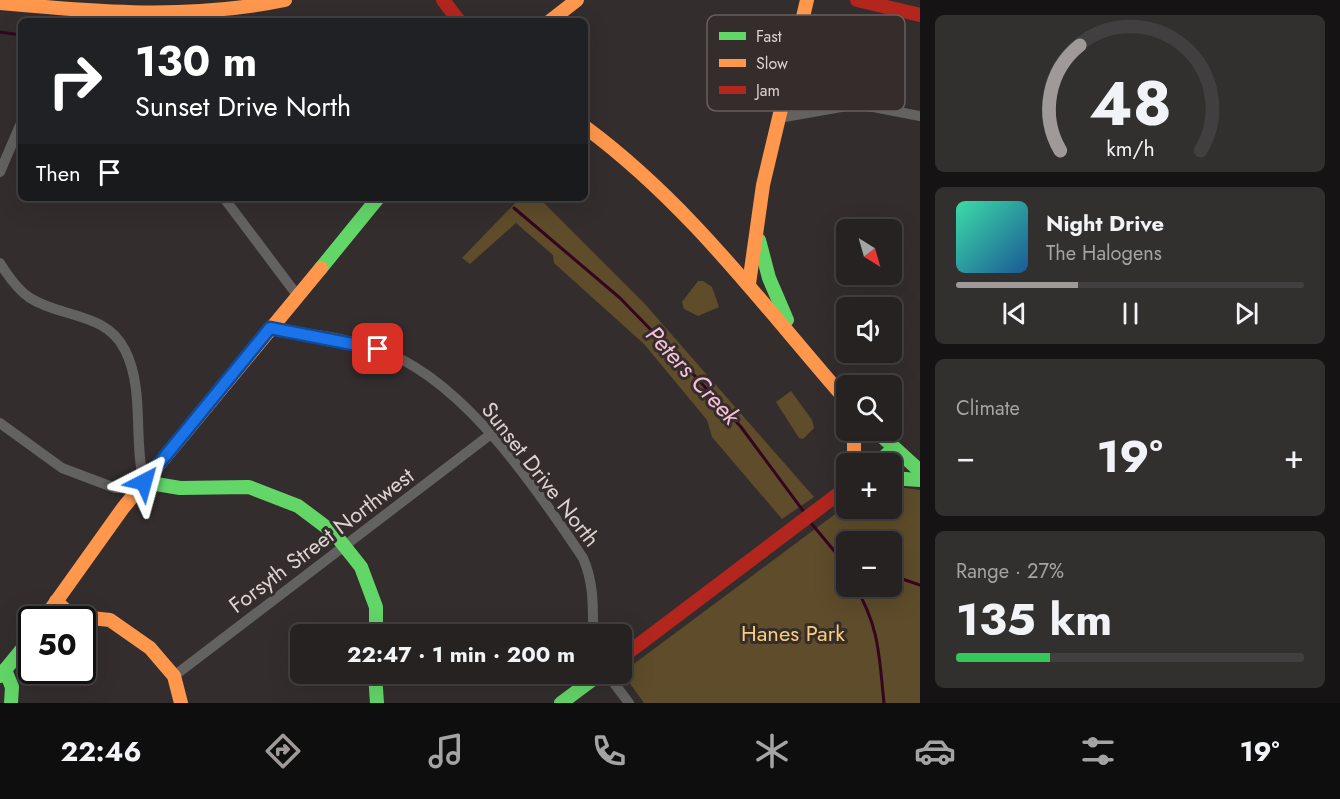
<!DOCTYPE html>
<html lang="en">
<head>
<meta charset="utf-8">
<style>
	:root { --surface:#262222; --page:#322f2f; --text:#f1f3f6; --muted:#a4a4a5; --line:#423f40; --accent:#9f9a98 }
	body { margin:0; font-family:Jost,sans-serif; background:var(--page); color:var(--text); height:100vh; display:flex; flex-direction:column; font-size:22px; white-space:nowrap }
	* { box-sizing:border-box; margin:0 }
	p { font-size:20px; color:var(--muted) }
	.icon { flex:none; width:33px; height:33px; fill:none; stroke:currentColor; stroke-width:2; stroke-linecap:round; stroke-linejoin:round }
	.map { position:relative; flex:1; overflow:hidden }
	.details { display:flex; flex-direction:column; gap:15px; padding:15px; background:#151313; width:420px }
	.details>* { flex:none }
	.hud { position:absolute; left:18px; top:18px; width:570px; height:183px; border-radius:9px; box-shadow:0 6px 24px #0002,0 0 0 2px var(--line); background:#202124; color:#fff; overflow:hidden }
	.needle { width:39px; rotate:143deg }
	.buttons { position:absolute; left:836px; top:219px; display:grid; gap:12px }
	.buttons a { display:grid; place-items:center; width:66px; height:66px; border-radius:9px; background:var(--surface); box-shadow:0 6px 24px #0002,0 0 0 2px var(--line); font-size:30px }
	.speed { position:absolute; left:18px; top:606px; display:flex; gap:12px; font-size:30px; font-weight:700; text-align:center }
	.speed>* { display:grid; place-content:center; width:78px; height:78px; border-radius:50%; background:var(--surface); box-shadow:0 6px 24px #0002,0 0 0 2px var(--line); line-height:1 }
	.speed .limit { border:3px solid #111; border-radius:9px; background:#fff; color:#111 }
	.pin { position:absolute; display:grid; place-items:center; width:51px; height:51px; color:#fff; margin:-26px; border-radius:12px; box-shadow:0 3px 9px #0006 }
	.me { position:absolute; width:66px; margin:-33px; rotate:39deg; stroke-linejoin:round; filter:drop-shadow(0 0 4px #0008) }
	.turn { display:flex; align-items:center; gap:21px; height:126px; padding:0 18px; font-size:27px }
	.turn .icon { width:78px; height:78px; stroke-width:2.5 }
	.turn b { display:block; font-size:42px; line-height:51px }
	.then { display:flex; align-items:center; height:57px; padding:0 18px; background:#0003; gap:12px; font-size:22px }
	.big { font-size:45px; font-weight:700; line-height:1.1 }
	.details .card { flex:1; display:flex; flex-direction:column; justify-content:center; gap:9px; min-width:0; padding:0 21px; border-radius:9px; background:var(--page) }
	.details .dial { align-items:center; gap:0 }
	.dial svg { height:156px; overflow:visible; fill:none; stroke:var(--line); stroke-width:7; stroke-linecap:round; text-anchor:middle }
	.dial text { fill:var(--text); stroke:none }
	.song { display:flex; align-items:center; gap:18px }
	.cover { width:72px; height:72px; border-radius:9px; background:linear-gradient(135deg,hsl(160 70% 55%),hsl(210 70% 35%)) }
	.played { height:6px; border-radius:3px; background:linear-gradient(90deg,var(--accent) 35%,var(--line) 35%) }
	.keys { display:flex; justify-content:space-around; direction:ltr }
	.heat { display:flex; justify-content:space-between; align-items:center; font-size:33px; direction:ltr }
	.charge { height:9px; border-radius:4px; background:linear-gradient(90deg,#34c759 27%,var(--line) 0) }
	.trip { position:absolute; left:290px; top:624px; width:342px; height:60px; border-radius:9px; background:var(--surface); box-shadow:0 6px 24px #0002,0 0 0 2px var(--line); font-weight:700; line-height:60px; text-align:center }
	.tab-bar { display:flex; height:96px; justify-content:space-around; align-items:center; background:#0f0e0e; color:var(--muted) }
	.tab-bar .icon { width:42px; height:42px }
	.tab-bar .selected { color:var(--accent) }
	.tab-bar b { font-size:27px; color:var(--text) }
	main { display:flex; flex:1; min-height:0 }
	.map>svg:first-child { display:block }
	.green { fill:#5e4c2a; fill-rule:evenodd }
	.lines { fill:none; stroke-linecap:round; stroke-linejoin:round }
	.stream { stroke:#340521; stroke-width:3 }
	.street { stroke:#646161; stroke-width:10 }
	.fast { stroke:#63d668; stroke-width:14 }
	.slow { stroke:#ff974d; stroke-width:14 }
	.jam { stroke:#b3261e; stroke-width:14 }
	.route-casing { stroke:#114b97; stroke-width:15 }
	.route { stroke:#1a73e8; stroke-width:10 }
	.labels { text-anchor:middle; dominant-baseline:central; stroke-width:6; stroke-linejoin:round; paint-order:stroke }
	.street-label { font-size:22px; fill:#d9d4d2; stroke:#352d2b }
	.park-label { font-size:22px; fill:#fbcd76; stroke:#352d2b }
	.water-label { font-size:24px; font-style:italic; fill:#f8c1db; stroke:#352d2b }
	.key { fill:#352d2b; stroke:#665f5d; stroke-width:1.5 }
	.key-label { font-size:16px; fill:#d9d4d2 }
</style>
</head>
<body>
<main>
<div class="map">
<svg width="920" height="703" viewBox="0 0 920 703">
	<rect width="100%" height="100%" fill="#332e2d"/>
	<g class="green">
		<path d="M520,198H539L644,303L814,497L782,519L712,437L707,420L644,344L554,263L553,255L516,223L470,264L462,258Z"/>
		<path d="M703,281L712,287L719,307L698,316L684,309L682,302L698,281Z"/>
		<path d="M791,391L812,420L814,428L803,439L799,438L776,402Z"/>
		<path d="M891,486L920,490V703H644L623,674L627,669L846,506V508H891ZM846,542H891V586H846Z"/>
	</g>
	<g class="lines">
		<g class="stream">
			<path d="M0,32L21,35"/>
			<path d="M514,208L620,298L685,365L741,427L804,512"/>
			<path d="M811,523L846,565"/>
			<path d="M891,575L920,585"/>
			<path d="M855,586C880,628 879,657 884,703"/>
		</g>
		<g class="street">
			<path d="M779,118L858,104L920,116"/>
			<path d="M0,172L21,123"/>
			<path d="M224,198L297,295"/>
			<path d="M0,263C8,276 18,290 30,298C61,318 106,312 125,350C145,390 133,440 144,482L131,488H115L62,468L0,423"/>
			<path d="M270,328C310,334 353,338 390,354C468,387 537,489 583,558C594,583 593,607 593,634"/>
			<path d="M607,674L629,703"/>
			<path d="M174,676L491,434"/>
		</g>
		<g class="fast">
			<path d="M759,240L769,278L787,320"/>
			<path d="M321,268L378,198"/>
			<path d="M875,430L920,471"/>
			<path d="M876,464L894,448"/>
			<path d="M891,478L920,480"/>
			<path d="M144,482L180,488L249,487L298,506L334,533L361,567L376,607V634"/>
			<path d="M5,670L12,687L11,703"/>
			<path d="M375,674L377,703"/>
			<path d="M0,676L32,637"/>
			<path d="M561,703L600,674"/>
		</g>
		<g class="slow">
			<path d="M0,3C96,12 190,20 285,0"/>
			<path d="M550,21L577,0"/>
			<path d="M585,127C689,204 762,304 846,400"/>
			<path d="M749,284L763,185L807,0"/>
			<path d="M854,430V464"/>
			<path d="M56,601L72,616L110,620L150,648L174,676L181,703"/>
			<path d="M43,620L123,508L321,268"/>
		</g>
		<g class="jam">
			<path d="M443,0L459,21"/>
			<path d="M857,0L920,15"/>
			<path d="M621,658L846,488"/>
		</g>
	</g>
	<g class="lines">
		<g class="route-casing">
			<path id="route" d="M144,482L270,328L378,349"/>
		</g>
		<use href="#route" class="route"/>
	</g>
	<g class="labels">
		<g class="street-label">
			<text transform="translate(541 474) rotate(52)">Sunset Drive North</text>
			<text transform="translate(321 540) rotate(-37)">Forsyth Street Northwest</text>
		</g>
		<g class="park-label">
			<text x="793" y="633">Hanes Park</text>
		</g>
		<g class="water-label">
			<text transform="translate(693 375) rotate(47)">Peters Creek</text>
		</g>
	</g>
	<rect x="707" y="15" width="198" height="96" rx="9" class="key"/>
	<rect x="719" y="32" width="27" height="8" fill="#63d668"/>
	<rect x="719" y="59" width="27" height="8" fill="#ff974d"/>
	<rect x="719" y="86" width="27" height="8" fill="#b3261e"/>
	<g class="key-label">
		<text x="756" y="42">Fast</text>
		<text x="756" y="69">Slow</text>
		<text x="756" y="96">Jam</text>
	</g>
</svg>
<div class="buttons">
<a><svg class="needle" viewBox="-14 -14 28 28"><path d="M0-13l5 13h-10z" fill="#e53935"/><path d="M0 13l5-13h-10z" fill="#a4a4a5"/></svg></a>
<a><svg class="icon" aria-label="sound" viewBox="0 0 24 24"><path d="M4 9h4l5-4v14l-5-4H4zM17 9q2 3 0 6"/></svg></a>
<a><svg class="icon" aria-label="search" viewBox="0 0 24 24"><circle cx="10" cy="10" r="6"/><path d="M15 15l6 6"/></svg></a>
<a>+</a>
<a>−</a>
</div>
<div class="speed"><div class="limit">50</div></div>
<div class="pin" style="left:378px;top:349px;background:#d93025"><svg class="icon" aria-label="arrive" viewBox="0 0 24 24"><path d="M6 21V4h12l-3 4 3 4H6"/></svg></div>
<svg class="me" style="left:144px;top:482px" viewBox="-20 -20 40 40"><path d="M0-17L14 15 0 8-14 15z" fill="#1a73e8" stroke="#fff" stroke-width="4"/></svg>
<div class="trip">22:47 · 1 min · 200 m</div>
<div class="hud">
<div class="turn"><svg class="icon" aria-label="right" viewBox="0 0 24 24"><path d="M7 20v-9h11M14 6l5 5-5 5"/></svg><div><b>130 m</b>Sunset Drive North</div></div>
<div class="then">Then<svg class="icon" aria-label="arrive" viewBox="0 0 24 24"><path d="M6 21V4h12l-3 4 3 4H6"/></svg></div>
</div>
</div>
<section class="details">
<div class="card dial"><svg viewBox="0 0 100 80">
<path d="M14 69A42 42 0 1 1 86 69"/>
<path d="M14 69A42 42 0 0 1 24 15" stroke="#9f9a98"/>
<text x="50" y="56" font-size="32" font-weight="700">48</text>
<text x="50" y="72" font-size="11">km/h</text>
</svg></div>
<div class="card">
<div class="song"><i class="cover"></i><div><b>Night Drive</b><p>The Halogens</p></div></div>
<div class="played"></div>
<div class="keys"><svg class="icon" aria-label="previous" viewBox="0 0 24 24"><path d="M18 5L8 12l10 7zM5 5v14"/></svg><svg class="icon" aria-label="pause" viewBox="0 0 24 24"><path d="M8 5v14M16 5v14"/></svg><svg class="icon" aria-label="next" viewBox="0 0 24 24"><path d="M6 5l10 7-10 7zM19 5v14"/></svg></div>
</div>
<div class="card"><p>Climate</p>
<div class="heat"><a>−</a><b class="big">19°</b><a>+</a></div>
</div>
<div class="card"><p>Range · 27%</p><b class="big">135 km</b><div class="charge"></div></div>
</section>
</main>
<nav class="tab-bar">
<b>22:46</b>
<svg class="icon selected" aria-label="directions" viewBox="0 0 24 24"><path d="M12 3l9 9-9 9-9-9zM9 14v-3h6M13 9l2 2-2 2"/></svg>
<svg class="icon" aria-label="music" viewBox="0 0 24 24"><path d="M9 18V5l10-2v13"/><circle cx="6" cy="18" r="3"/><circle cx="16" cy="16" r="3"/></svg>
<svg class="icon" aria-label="phone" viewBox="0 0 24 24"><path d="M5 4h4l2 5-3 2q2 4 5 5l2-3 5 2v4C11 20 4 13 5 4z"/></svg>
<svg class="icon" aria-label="climate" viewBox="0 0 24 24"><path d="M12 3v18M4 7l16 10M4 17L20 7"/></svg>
<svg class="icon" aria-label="car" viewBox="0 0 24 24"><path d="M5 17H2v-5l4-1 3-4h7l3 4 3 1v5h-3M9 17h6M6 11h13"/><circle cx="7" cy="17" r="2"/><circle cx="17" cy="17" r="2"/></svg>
<svg class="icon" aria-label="filters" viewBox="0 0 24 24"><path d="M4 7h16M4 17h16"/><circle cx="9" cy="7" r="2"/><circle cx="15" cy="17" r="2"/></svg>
<b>19°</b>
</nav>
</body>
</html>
